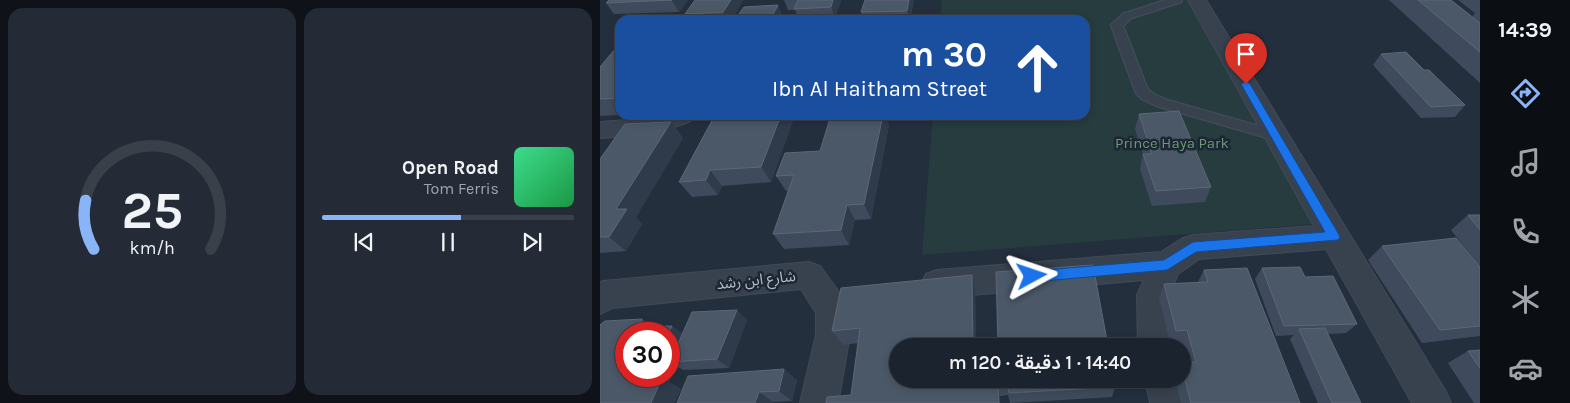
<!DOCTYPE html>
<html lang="ar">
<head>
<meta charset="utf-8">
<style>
	:root { --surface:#1b232e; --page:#242b36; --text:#f1f3f6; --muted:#a0a4aa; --line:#39404a; --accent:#8ab4f8 }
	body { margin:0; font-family:Karla,"Noto Sans Arabic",sans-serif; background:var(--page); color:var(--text); direction:rtl; height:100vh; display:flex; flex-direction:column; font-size:19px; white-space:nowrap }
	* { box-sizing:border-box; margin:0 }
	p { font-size:16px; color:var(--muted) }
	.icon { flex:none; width:28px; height:28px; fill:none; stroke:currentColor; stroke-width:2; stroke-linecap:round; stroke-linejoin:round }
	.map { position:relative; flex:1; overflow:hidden; direction:ltr }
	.side { display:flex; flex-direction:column; gap:8px; padding:8px; background:#0f1319; width:600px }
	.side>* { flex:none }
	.hud { position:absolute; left:15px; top:15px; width:475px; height:105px; border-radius:15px; box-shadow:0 2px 8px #0003,0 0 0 1px var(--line); direction:rtl; background:#1a4fa0; color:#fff; overflow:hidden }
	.speed { position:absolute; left:15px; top:322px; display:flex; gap:10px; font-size:25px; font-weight:700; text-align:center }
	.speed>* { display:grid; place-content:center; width:65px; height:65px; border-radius:50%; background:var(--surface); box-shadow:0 2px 8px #0003,0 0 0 1px var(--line); line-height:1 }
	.speed .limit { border:8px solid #d22; background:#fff; color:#111 }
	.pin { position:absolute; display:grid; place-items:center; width:42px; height:42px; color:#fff; margin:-51px -21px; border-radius:50% 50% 50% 0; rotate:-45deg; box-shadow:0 0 5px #0007 }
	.pin .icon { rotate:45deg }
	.me { position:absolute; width:55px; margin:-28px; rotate:85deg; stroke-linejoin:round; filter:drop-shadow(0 0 4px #0008) }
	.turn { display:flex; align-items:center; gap:18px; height:105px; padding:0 20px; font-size:22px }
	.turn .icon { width:65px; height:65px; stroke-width:2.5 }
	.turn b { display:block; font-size:35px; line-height:42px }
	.side .card { flex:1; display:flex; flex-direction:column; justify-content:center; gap:8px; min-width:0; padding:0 18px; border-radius:15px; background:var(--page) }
	.side .dial { align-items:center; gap:0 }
	.dial svg { height:130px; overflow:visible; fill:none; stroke:var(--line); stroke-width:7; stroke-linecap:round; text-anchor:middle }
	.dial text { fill:var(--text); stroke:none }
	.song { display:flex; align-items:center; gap:15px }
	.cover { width:60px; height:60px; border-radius:8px; background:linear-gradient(135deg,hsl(150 70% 55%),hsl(140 70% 35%)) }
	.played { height:5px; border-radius:2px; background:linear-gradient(90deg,var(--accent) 55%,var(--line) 55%) }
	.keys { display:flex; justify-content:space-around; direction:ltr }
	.side .tiles { flex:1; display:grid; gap:8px; grid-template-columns:repeat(2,1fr) }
	.trip { position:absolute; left:289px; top:338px; width:302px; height:50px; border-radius:25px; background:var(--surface); box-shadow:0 2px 8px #0003,0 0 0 1px var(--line); font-weight:600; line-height:50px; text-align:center; direction:rtl }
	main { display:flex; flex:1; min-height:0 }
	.tabs { display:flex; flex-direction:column; width:90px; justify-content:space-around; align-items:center; background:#0b0e12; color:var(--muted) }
	.tabs .icon { width:35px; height:35px }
	.tabs .active { color:var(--accent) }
	.tabs b { font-size:22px; color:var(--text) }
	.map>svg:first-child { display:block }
	.green { fill:#263c3f }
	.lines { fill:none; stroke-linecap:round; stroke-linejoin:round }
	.lane-casing { stroke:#414a57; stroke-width:3 }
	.street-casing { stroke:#414a57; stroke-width:2 }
	.lane { fill:#38414e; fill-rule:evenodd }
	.street { fill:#38414e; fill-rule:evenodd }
	.wall { fill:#3f4b5c }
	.shaded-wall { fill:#2f3b4b }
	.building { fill:#4b5868; stroke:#5c6777 }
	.route { fill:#1a73e8; stroke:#114b97 }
	.labels { text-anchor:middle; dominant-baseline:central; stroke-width:5; stroke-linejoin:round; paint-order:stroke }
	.park-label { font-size:15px; fill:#6b9a76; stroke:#1d2633 }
	.street-label { font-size:15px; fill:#b4bcc9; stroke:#1d2633 }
</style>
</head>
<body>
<main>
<nav class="tabs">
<b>14:39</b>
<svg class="icon active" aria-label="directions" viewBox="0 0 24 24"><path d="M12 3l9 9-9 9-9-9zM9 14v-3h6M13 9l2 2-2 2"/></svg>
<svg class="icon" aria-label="music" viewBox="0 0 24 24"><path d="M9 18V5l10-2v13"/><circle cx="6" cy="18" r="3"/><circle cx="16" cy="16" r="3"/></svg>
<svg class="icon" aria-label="phone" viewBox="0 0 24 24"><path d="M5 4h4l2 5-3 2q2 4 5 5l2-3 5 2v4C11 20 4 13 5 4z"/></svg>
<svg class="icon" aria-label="climate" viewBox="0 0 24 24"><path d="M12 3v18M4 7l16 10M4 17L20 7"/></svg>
<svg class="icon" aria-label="car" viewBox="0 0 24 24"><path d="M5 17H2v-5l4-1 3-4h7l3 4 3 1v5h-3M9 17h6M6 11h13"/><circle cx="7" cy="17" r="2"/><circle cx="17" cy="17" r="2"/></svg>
</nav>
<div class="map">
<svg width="880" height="403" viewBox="0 0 880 403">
	<rect width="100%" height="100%" fill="#242f3e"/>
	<path class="green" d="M342,0H595L726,223L322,255L333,115H485V20H340Z"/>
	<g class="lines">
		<g class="lane-casing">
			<path id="lane" d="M566,0H582L581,2L531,18L523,26L547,88L552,93L567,100L680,132L682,135L680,138L675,140L557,106L542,99L536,93L511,25L523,14Z"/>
		</g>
		<g class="street-casing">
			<g id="street">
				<path d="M588,0H606L845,390L851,403H812L726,249L599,259L578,274L569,295L572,346H538L537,295L544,280L337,298L326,294L321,284L326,274L337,270L561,252L583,238L593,235L714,226Z"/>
				<path d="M54,115H98C88,130 20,137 0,138V122L28,120Z"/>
				<path d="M209,262L220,266L244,299L248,310L250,335L238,403H200L216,335V313L201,289L12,308L0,314V282L3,281Z"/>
				<path d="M545,379H581L588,403H550Z"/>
			</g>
		</g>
		<use href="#lane" class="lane"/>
		<use href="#street" class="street"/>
	</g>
	<g class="wall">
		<path d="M9,0H88L79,12L14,14L6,3Z"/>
		<path d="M95,0H143L134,16L184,20H89L85,14Z"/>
		<path d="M184,0H241L235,18L199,20L195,10H188Z"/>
		<path d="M314,0L310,20H263L261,12Z"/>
		<path d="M789,0H851L872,17L875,13L858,0H880V83Z"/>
		<path d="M20,43V115L0,116V67Z"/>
		<path d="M781,54L824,70L865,105L855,117L821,118L773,65Z"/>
		<path d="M539,114L611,187L605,202L552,206L540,169L543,154L535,129Z"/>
		<path d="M115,115H195L171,182L122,186L118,195L92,197L79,182Z"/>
		<path d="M71,122L83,138L36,217L42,224L26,251L0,253V159Z"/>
		<path d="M289,125L271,219L255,220L249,245L184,249L173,234L188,191H186L176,176L220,151Z"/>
		<path d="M868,215H880V336L822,343L768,260L782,246L880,267L851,230Z"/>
		<path d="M662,268L705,277L757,324L746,333L728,334L761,403H718L690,339L694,335L676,336L655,279Z"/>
		<path d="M604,270L700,403H581L575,379H582V363H586L582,350V346L581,342L570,343L559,298L564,284L598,282Z"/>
		<path d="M375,291L376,346H298V379H377V388L386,387V379L515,387L512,397L410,403L408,395L400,396L251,395L258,343L243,345L232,331Z"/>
		<path d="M42,319L54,327L72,326L82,334L147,320L129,368L83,370L76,366L69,382L81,389L74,403H0Z"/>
		<path d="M880,350V403H874L848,363L868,351Z"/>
		<path d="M197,380L192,401L173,402L77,403Z"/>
	</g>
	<g class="shaded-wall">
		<path d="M72,0H88L79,12L72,1Z"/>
		<path d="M131,0H143L131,20H127L123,12Z"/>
		<path d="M233,0H241L235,18L231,7Z"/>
		<path d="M309,0H314L310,20H309L307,11Z"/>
		<path d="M178,5L184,20H170Z"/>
		<path d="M181,115H195L171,182L161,167Z"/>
		<path d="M283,115H286L289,125L271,219L264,204Z"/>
		<path d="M71,122L83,138L36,217L42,224L26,251L9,237L16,209Z"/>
		<path d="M110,170L122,186L118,195L106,180Z"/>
		<path d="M247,205L255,220L249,245L241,230Z"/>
		<path d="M372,275L375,291L376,346H373Z"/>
		<path d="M137,310L147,320L129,368L117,359Z"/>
		<path d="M42,319L60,331L41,327Z"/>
		<path d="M72,326L89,338L70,362L76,366L69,382L81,389L74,403H51L45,380L47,376H69L68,334Z"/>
		<path d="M184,369L197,380L192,401L179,391Z"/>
		<path d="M374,379H377V400L374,388Z"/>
		<path d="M398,386L400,398V403H399Z"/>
		<path d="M159,392L173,402L172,403H155Z"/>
	</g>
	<g class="building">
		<path d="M9,0H72L6,3Z"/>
		<path d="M95,0H131L123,12L85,14Z"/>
		<path d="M198,0H233L231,7L194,9Z"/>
		<path d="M265,0H309L307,11L261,12Z"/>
		<path d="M818,0H851L880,23V52Z"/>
		<path d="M178,5L170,20H118L121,16L138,15L144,7Z"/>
		<path d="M20,43V98L0,99V67Z"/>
		<path d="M806,52L824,70H829L865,105L831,107L781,54Z"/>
		<path d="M579,111L611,187L556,191L543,154H552L539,114Z"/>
		<path d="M115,115H181L161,167L110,170L106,180L79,182Z"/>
		<path d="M231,115H283L264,204L247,205L241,230L173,234L194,175L176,176L185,153L220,151Z"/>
		<path d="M71,122L16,209H27L9,237H0V159L25,124Z"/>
		<path d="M868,215H880V230Z"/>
		<path d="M856,238L880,267V326L840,330L782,246Z"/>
		<path d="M493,265L508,346H398L396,272Z"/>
		<path d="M700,267L705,277L733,276L757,324L684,326L662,268Z"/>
		<path d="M647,268L700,403H591L582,369V363L596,362L587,330L576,331L564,284L608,282L604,270Z"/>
		<path d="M372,275L373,346H298V379H374V388L398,386L399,403H226L227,397L251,395L260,328L232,331L241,288Z"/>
		<path d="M137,310L117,359L70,362L92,312Z"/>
		<path d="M42,319L41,327L72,326L68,334H26V376H47L45,380L62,378L51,403H0V325L5,321Z"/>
		<path d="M725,328L761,403H732L699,329Z"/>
		<path d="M880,350V368L868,351Z"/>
		<path d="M184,369L179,391L159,392L155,403H77L88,376Z"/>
		<path d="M386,379H514L515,387L409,393L407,384L386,387Z"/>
	</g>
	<path class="route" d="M646,81L650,84L738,233L740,237L738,240L596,252L567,270L432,282L428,280L426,276L428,272L432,271L564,260L593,242L725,232L641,84Z"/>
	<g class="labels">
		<g class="park-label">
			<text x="572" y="143">Prince Haya Park</text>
		</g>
		<g class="street-label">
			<text transform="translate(156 280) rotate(-6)">شارع ابن رشد</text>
		</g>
	</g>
</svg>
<div class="speed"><div class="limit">30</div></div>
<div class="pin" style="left:646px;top:84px;background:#d93025"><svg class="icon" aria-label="arrive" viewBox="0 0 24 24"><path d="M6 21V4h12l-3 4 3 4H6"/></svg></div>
<svg class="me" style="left:432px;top:276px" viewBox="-20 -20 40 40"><path d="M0-17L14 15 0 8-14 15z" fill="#1a73e8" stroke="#fff" stroke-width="4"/></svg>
<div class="trip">14:40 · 1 دقيقة · 120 m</div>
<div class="hud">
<div class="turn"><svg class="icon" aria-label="ahead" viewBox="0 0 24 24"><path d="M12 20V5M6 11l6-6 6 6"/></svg><div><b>30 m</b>Ibn Al Haitham Street</div></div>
</div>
</div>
<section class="side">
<div class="tiles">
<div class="card">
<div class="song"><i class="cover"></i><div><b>Open Road</b><p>Tom Ferris</p></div></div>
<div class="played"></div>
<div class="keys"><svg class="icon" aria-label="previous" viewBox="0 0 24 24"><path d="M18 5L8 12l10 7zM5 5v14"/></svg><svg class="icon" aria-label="pause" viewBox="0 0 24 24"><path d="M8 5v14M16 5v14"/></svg><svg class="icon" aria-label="next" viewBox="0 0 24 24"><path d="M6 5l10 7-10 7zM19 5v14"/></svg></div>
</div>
<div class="card dial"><svg viewBox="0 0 100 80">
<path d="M14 69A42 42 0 1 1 86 69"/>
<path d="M14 69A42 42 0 0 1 9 39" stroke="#8ab4f8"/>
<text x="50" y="56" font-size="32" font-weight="700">25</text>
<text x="50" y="72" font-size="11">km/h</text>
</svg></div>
</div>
</section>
</main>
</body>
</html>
